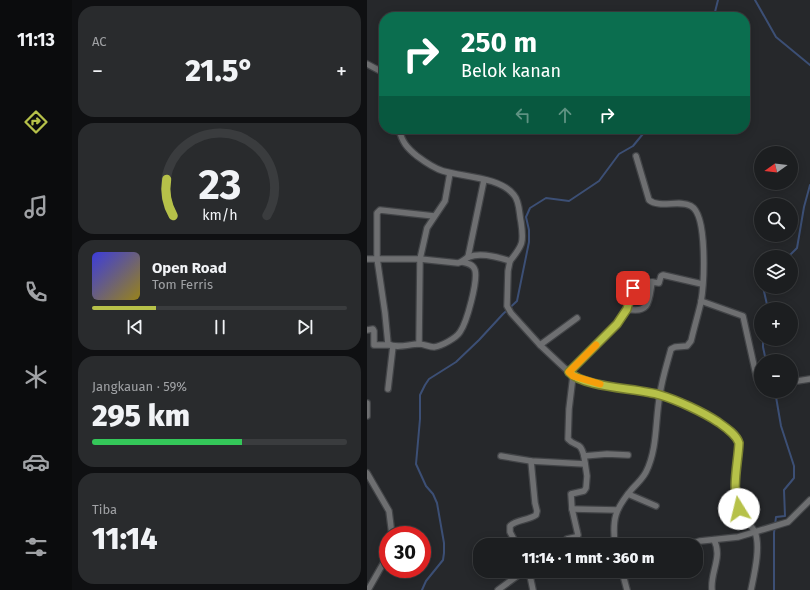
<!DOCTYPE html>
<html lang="id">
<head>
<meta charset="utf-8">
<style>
	:root { --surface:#1c1e20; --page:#292b2d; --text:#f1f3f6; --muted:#a0a2a5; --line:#3a3c3e; --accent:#b6c149 }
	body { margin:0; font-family:"Fira Sans",sans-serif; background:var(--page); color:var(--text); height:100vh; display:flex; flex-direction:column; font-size:15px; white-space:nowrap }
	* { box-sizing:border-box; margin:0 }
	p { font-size:13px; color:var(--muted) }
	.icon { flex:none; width:22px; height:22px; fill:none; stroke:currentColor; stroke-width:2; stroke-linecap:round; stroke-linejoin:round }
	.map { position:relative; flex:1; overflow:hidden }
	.drawer { display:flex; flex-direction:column; gap:6px; padding:6px; background:#0f1012; width:295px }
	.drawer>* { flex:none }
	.banner { position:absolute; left:12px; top:12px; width:371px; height:122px; border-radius:16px; box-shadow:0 2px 10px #0003,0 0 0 1px var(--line); background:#0b6e4f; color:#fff; overflow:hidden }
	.needle { width:26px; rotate:256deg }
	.fabs { position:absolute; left:387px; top:146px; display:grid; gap:8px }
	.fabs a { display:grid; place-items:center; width:44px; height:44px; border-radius:50%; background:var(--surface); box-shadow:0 2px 10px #0003,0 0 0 1px var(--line); font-size:20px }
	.speed { position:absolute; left:12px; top:526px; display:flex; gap:8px; font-size:20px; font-weight:700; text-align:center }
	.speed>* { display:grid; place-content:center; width:52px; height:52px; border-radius:50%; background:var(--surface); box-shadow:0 2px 10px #0003,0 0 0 1px var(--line); line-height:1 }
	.speed .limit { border:6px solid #d22; background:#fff; color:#111 }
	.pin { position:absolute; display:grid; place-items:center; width:34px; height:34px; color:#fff; margin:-17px; border-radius:8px; box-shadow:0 2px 6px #0006 }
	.me { position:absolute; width:44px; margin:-22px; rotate:351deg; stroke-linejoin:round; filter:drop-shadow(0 0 3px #0008) }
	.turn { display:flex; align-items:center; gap:14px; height:84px; padding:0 16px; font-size:18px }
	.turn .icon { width:52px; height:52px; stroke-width:2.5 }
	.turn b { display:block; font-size:28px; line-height:34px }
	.lanes { display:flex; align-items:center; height:38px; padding:0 16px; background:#0003; justify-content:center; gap:20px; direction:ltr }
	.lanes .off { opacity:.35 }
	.big { font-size:30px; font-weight:800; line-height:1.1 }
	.drawer .card { flex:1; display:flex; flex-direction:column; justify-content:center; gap:6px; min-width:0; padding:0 14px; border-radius:16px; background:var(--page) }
	.drawer .dial { align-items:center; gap:0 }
	.dial svg { height:104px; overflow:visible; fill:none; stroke:var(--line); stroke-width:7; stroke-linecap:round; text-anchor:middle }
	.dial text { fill:var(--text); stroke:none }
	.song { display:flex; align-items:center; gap:12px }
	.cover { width:48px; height:48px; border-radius:6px; background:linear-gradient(135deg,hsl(240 70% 55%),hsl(50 70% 35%)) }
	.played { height:4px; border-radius:2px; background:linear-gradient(90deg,var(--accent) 25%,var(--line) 25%) }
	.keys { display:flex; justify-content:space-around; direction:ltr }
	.heat { display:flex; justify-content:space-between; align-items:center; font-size:22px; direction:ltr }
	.charge { height:6px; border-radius:3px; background:linear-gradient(90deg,#34c759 59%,var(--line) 0) }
	.trip { position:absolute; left:106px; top:538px; width:230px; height:40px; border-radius:16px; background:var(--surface); box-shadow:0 2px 10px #0003,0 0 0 1px var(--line); font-weight:800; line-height:40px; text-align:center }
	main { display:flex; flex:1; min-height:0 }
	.menu { display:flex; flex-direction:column; width:72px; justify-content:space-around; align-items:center; background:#0b0c0d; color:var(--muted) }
	.menu .icon { width:28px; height:28px }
	.menu .selected { color:var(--accent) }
	.menu b { font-size:18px; color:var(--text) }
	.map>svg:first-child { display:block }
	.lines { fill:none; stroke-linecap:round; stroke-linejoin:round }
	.stream { stroke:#3c4f75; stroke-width:2 }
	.minor-casing { stroke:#424447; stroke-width:8 }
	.minor { stroke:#6e6f71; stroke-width:5.5 }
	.route-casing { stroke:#767d2f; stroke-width:10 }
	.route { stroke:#b6c149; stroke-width:7 }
	.slow { stroke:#f59e0b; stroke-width:7 }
</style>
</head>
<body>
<main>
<nav class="menu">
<b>11:13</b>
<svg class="icon selected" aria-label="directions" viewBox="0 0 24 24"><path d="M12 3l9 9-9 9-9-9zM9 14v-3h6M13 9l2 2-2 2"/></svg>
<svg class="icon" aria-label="music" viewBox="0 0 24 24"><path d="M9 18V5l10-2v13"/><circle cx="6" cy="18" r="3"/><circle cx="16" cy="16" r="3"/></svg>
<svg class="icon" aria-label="phone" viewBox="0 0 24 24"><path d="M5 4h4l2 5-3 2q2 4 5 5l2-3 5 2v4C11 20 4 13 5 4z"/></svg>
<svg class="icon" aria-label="climate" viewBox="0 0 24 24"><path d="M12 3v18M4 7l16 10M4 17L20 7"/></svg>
<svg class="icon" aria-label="car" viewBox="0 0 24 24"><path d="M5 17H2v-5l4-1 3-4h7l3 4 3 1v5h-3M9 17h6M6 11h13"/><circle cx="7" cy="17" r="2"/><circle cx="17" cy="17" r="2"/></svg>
<svg class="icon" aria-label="filters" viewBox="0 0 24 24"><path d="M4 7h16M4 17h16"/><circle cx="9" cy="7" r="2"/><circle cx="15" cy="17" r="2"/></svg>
</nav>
<section class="drawer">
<div class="card"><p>AC</p>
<div class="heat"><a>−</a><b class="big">21.5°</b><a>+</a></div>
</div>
<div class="card dial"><svg viewBox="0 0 100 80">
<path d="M14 69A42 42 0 1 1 86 69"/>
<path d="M14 69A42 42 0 0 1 9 41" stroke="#b6c149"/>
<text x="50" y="56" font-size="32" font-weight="700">23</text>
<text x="50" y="72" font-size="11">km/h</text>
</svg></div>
<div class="card">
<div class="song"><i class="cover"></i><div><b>Open Road</b><p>Tom Ferris</p></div></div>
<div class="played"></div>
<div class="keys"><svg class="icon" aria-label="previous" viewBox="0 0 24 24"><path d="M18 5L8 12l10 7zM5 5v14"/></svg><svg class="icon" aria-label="pause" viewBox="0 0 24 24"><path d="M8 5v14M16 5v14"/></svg><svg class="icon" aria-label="next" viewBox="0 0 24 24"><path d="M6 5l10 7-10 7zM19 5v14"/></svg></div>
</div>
<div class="card"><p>Jangkauan · 59%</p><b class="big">295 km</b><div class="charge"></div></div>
<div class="card"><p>Tiba</p><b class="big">11:14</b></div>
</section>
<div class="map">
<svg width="443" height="590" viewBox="0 0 443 590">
	<rect width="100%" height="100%" fill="#26282b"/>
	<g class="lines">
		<g class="stream">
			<path d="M388,0L409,37L443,65"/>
			<path d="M345,17L347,16L351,0"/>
			<path d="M421,257L430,248L437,207L443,185"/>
			<path d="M394,268V278"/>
			<path d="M396,287L401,309"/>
			<path d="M396,339V347L399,361"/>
			<path d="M55,590L59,581L76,560L77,553V543L70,503L66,494L59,486L49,464L53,419V395L58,385L62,379L89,362L112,340L136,314L150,301L162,242V230L159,217L163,208L179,198L202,201L232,181L252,154L266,146L280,129"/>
			<path d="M407,590V533L409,517L418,516L417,490L427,478V466L414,426L408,391"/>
		</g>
		<g class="minor-casing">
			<g id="minor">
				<path d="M0,64L17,73"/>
				<path d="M32,129C35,142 40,148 50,156C58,162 66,168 76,171C97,177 133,177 147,195C153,202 152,214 154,222C157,242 156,245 143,261"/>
				<path d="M67,216L13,210L10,213V258L18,313L21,344C30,349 42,344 52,344C57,344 62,347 67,347C75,346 89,338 93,332C100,322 111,281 108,270C106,264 100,263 95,262"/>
				<path d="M101,257L117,180"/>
				<path d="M0,259H53L91,263C96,262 98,258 102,257C114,252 131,257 143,261L141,271L140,306L144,313L173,345L206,376L228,383L263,390L292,394L338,414L357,426L371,439L372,443C371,462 366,482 369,501C371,513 382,522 388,532C394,547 387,575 384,590"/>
				<path d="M334,301L376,316L390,379L394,384"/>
				<path d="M260,309L268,285L270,282H285"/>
				<path d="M0,330L6,329L7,331V345H22"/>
				<path d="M52,344L53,259L60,228L78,201L83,173"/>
				<path d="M173,345L210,318"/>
				<path d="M202,372L250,324L260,309C283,314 282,301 285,282L292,283L294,276L296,275L335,284"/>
				<path d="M206,376L202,409L201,439C209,448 213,440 217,456L240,454L261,455"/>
				<path d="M424,382L443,379"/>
				<path d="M21,389L26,346"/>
				<path d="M0,403V416"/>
				<path d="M134,456L164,461L218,464"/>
				<path d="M0,473L22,511L25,535"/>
				<path d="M261,494L289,506"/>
				<path d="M205,509L250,510"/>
				<path d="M150,545L143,532V526C150,519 160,521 169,515L170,511L168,503L164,461"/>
				<path d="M200,545V539L209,537L211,535L205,509L204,494L217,491L219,488L220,476L217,456"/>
				<path d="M248,545C245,519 248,509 265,489C270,484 276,478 279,472C291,448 288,419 293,394C295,379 300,364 304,349L308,347L320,346L324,341C327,328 331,315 334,302C337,284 341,215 324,206C312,199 293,209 282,200L269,156"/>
				<path d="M318,545L333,541L371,537L421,522L443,500"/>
				<path d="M162,571L166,590"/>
				<path d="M255,571L260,590"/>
				<path d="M1,590L21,555"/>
				<path d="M131,590L157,571"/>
				<path d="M345,590C343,572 356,557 347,540"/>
			</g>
		</g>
		<use href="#minor" class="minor"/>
	</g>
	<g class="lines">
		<g class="route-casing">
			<path id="route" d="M266,288L260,309L250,324L202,372C217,388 271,388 293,395C310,400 336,412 351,422C358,427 369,434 372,443C371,464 364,489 372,509"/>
		</g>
		<use href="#route" class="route"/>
		<path class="slow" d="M229,345L202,372L206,376L233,384"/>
	</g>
</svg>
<div class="fabs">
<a><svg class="needle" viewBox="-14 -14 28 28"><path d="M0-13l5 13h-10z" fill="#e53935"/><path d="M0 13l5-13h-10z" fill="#a0a2a5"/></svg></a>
<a><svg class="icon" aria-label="search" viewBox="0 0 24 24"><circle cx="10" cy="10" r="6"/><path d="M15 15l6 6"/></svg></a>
<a><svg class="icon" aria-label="layers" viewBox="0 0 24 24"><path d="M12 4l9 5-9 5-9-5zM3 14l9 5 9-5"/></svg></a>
<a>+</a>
<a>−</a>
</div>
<div class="speed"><div class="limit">30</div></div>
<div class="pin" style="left:266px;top:288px;background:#d93025"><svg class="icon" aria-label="arrive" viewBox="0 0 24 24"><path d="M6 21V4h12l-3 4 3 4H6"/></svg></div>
<svg class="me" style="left:372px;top:509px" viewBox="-20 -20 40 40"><circle r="19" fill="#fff"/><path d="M0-13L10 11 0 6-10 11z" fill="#b6c149"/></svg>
<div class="trip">11:14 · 1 mnt · 360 m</div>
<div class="banner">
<div class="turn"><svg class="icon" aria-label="right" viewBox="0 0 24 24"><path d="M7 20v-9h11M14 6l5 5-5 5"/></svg><div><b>250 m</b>Belok kanan</div></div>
<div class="lanes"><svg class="icon off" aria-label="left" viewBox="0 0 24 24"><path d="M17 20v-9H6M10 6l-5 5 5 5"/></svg><svg class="icon off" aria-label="ahead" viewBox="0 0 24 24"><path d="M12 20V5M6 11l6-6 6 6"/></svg><svg class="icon" aria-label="right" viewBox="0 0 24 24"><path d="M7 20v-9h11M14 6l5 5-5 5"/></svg></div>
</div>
</div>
</main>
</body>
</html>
